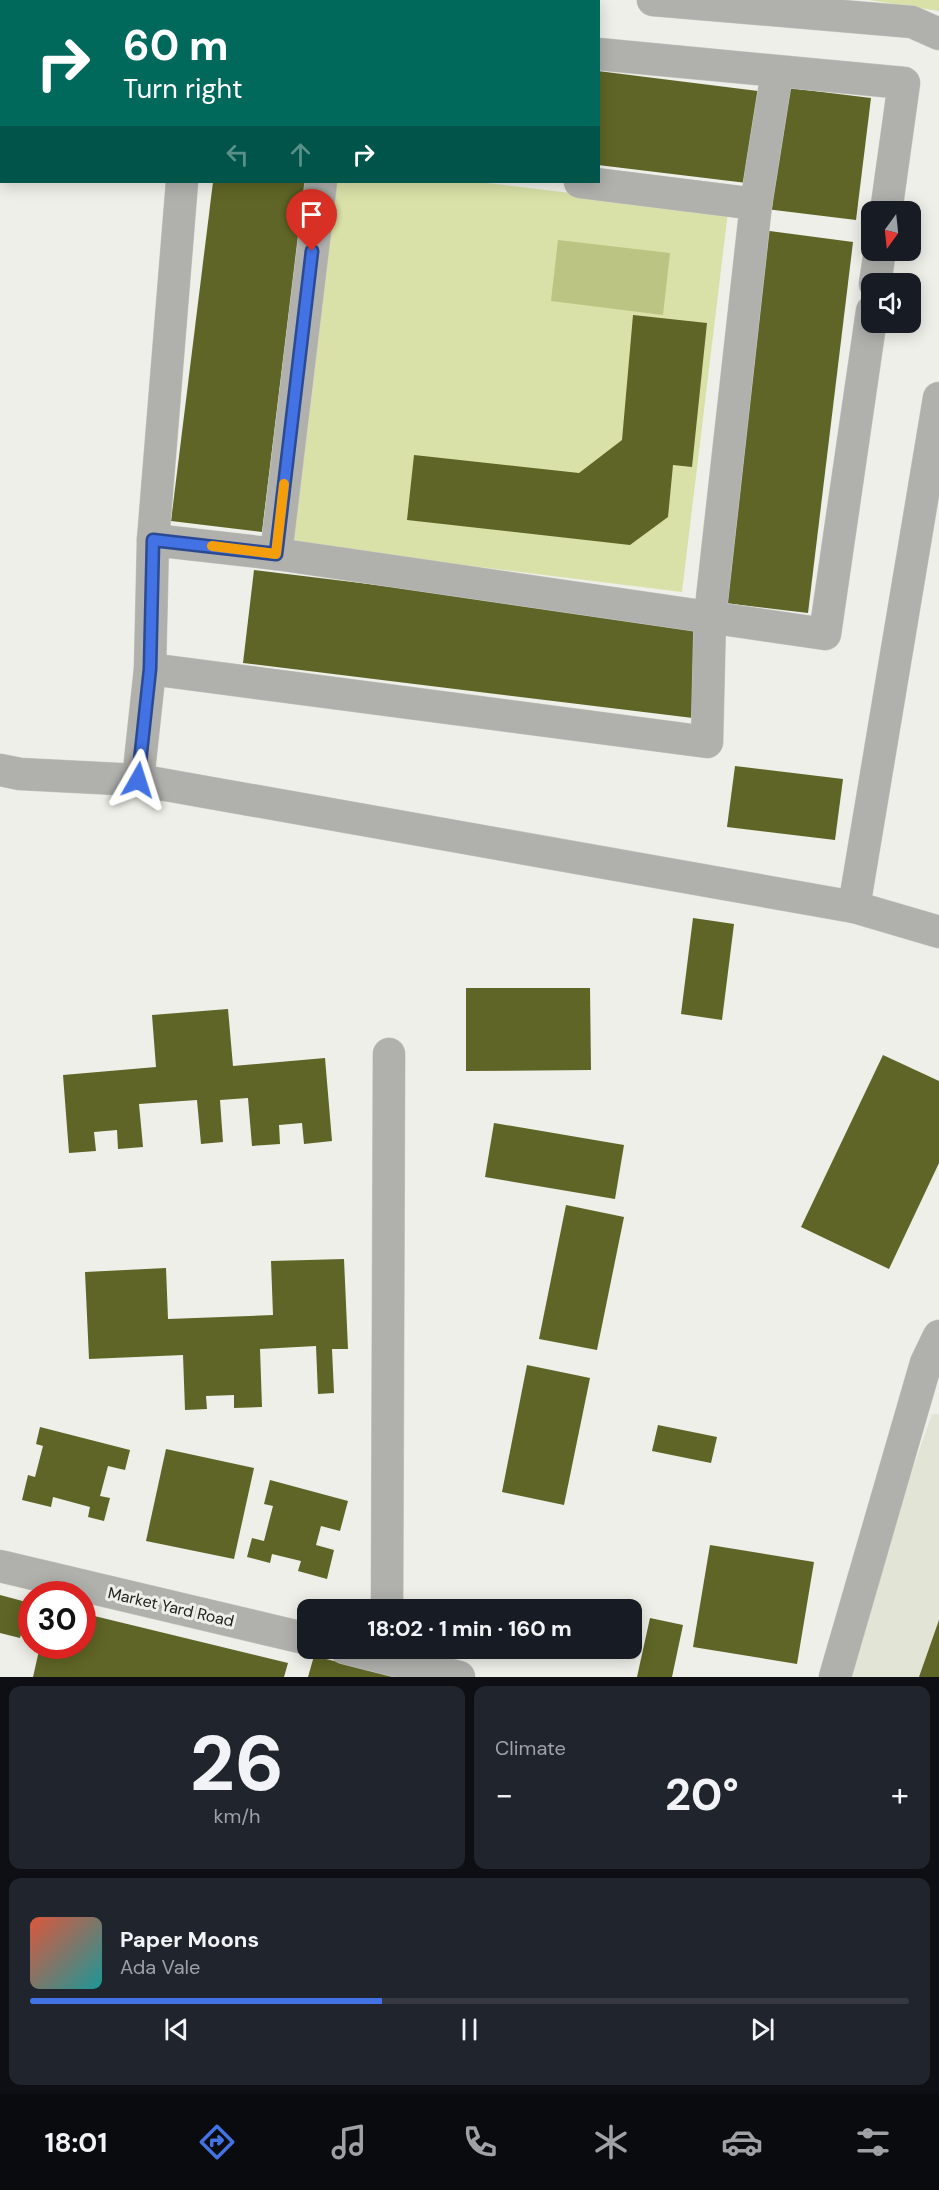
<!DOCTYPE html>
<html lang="en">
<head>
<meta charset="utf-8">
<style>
	:root { --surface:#171b24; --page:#20242c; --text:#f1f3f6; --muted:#9ea1a6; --line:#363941; --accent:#4272e3 }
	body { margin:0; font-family:"DM Sans",sans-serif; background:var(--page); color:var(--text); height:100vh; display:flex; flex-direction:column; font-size:22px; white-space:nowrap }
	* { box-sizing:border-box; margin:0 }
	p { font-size:20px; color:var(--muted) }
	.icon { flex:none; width:33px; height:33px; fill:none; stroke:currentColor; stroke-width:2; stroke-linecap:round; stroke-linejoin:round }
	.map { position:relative; height:1677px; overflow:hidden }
	.side { display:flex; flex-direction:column; gap:9px; padding:9px; background:#0d0f14; flex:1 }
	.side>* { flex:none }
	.top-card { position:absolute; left:0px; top:0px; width:600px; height:183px; box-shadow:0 3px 15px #0003; background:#00695c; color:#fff; overflow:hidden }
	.needle { width:39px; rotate:195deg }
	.fabs { position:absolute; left:861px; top:201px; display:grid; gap:12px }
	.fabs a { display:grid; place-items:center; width:60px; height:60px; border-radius:12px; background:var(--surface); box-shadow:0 3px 15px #0003; font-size:30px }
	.speed { position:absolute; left:18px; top:1581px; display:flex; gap:12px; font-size:30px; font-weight:700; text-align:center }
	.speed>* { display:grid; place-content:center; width:78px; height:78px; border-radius:50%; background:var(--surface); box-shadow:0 3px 15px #0003; line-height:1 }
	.speed .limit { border:9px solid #d22; background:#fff; color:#111 }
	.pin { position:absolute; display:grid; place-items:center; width:51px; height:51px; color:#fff; margin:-62px -26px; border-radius:50% 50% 50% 0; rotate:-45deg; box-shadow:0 0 6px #0007 }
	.pin .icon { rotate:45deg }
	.me { position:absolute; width:66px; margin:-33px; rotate:6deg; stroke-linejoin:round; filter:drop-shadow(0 0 4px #0008) }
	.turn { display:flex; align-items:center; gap:21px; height:126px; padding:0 24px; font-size:27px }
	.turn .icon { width:78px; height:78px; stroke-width:2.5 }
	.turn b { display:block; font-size:42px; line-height:51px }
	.lanes { display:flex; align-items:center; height:57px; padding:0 24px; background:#0003; justify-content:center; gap:30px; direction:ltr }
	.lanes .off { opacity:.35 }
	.big { font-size:45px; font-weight:700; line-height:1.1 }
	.side .card { flex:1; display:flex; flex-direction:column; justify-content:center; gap:9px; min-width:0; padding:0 21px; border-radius:12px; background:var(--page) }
	.side .dial { align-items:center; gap:0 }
	.dial b { font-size:78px; line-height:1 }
	.song { display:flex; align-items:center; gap:18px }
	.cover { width:72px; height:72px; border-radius:9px; background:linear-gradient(135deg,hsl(10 70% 55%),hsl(180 70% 35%)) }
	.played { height:6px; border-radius:3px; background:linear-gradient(90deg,var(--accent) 40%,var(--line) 40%) }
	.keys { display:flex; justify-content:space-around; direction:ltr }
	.heat { display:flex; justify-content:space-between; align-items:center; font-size:33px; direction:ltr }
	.side .tiles { flex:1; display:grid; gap:9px; grid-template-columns:1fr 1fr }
	.card:last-child { grid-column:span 2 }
	.trip { position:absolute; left:297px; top:1599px; width:345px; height:60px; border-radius:12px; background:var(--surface); box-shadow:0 3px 15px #0003; font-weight:700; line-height:60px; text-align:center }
	.tabs { display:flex; height:96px; justify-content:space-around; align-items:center; background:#090b0e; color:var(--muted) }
	.tabs .icon { width:42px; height:42px }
	.tabs .selected { color:var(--accent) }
	.tabs b { font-size:27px; color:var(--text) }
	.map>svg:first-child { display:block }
	.built { fill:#e2e4d6 }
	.green { fill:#d9e1a8 }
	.water { fill:#bcc483 }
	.building { fill:#5f6526 }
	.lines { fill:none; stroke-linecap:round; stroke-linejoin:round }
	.street-casing { stroke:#c9cac4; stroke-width:33 }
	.street { stroke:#b0b0ad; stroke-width:32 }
	.route-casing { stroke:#2b4a94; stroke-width:15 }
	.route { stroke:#4272e3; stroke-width:10 }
	.slow { stroke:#f59e0b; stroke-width:10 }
	.labels { text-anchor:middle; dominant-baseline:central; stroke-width:6; stroke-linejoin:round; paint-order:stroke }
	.street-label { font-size:16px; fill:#20211e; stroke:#eeefe8 }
</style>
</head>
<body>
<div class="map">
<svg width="939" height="1677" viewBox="0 0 939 1677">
	<rect width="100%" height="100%" fill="#eeefe8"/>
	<path class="built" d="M932,1414H939V1677H840Z"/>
	<g class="green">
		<path d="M869,0H939V11Z"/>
		<path d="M337,182H479L728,212L682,592L293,544Z"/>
	</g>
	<path class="water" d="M558,240L670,253L663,315L551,301Z"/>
	<g class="building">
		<path d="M598,71L766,92L755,184L598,165Z"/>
		<path d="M781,87L871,98L856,220L766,209Z"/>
		<path d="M213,182H305L262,532L171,521Z"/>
		<path d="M762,230L853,242L808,613L717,602Z"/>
		<path d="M633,315L707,323L692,467L673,465L668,517L630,545L407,520L414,455L579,473L622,440Z"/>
		<path d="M254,570L704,625L693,718L243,663Z"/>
		<path d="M735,766L843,779L835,840L727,827Z"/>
		<path d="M693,918L734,924L722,1020L681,1014Z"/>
		<path d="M466,988H590L591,1070L466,1071Z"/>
		<path d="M228,1009L233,1066L325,1058L332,1141L304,1144L302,1123L279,1125L280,1144L252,1146L248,1098L220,1100L223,1142L201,1144L197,1100L139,1104L143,1147L118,1149L117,1130L94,1132L96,1151L69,1153L63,1075L156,1067L152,1015Z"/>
		<path d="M883,1055L939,1081V1163L889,1269L801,1227Z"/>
		<path d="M494,1123L624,1145L615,1199L485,1177Z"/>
		<path d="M566,1205L624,1217L597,1350L539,1339Z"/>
		<path d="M344,1259L348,1349H332L334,1393L318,1394L316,1346L260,1349L262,1407L234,1408V1395L206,1396L207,1409L185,1410L183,1355L89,1359L85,1272L166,1268L168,1319L273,1315L271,1261Z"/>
		<path d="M527,1365L590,1378L564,1505L502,1492Z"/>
		<path d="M658,1425L717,1437L711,1463L652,1451Z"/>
		<path d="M40,1427L130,1450L125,1470L108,1466L100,1496L110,1498L104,1521L88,1517L90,1507L53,1497L51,1507L22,1500L28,1475L35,1477L43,1446L36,1444Z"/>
		<path d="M166,1449L254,1468L234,1559L146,1541Z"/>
		<path d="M270,1480L348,1501L340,1531L321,1526L316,1545L334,1550L327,1579L298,1571L301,1561L272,1554L270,1563L247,1557L252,1538L264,1541L273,1506L264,1504Z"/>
		<path d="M710,1545L814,1562L797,1664L693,1647Z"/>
		<path d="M0,1595L30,1603L20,1638L0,1633Z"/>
		<path d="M82,1613L288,1663L284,1677H33L40,1646H82Z"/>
		<path d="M650,1618L683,1625L672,1677H637Z"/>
		<path d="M939,1620V1677H919Z"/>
		<path d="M314,1656L395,1676V1677H308Z"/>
	</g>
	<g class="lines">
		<g class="street-casing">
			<g id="street">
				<path d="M653,0L912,22L939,34"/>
				<path d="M94,2L107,0"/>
				<path d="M0,12H2"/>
				<path d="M598,54L904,83L886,212"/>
				<path d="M321,182L276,554L825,634L872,311"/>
				<path d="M580,182L756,204"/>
				<path d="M875,284L880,250"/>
				<path d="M153,540L182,182"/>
				<path d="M150,669L153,540L276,554"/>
				<path d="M0,770L20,774L138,780L854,907L939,932"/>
				<path d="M138,780L150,669L707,742L710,616L756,204L777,72"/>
				<path d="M854,907L939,398"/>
				<path d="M0,1566L308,1639"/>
				<path d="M387,1610L389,1054"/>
				<path d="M345,1648L459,1677"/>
				<path d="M835,1677L926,1363L939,1336"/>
			</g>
		</g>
		<use href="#street" class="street"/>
	</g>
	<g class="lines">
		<g class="route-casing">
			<path id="route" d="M138,780L150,669L153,540L276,554L312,251"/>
		</g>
		<use href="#route" class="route"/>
		<path class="slow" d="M212,546L276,554L284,484"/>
	</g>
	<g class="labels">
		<g class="street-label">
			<text transform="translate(171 1607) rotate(13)">Market Yard Road</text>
		</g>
	</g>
</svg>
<div class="fabs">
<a><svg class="needle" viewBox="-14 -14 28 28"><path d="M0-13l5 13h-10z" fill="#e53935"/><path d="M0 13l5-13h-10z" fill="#9ea1a6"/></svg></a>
<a><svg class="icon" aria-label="sound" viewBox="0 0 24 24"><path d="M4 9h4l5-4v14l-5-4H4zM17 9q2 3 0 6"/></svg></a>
</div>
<div class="speed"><div class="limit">30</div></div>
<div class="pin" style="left:312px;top:251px;background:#d93025"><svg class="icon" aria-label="arrive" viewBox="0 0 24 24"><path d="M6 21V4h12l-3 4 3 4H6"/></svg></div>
<svg class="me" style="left:138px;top:780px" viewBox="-20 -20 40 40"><path d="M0-17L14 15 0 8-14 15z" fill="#4272e3" stroke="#fff" stroke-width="4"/></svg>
<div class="trip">18:02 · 1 min · 160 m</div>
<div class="top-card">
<div class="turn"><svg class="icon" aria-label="right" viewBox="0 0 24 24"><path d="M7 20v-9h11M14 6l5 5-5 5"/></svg><div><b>60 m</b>Turn right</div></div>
<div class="lanes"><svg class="icon off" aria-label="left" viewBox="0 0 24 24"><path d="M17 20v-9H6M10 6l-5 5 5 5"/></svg><svg class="icon off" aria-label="ahead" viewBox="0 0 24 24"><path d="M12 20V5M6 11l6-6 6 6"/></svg><svg class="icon" aria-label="right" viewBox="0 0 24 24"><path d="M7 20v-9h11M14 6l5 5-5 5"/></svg></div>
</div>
</div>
<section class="side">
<div class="tiles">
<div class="card dial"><b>26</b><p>km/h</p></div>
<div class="card"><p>Climate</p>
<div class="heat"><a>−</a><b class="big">20°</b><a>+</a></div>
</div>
<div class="card">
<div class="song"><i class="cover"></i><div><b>Paper Moons</b><p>Ada Vale</p></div></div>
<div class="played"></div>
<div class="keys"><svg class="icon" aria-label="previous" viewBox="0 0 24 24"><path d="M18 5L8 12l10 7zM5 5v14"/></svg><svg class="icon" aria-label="pause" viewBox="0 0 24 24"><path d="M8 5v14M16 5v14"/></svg><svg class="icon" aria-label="next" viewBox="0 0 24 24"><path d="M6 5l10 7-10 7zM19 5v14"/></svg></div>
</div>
</div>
</section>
<nav class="tabs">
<b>18:01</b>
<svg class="icon selected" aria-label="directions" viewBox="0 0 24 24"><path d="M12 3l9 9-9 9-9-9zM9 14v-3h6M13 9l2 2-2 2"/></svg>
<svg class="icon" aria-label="music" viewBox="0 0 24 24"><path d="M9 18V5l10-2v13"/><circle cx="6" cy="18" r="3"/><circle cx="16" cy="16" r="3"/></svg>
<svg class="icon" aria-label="phone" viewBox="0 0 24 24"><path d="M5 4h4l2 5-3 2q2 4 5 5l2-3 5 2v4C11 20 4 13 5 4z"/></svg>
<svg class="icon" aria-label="climate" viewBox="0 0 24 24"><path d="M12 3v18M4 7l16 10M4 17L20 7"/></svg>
<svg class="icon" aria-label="car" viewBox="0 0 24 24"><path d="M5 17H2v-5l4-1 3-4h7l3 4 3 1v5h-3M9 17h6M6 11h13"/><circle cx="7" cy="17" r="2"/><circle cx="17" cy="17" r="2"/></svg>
<svg class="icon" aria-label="filters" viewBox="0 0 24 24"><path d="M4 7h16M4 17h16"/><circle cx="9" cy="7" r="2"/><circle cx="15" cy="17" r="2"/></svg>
</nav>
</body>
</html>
